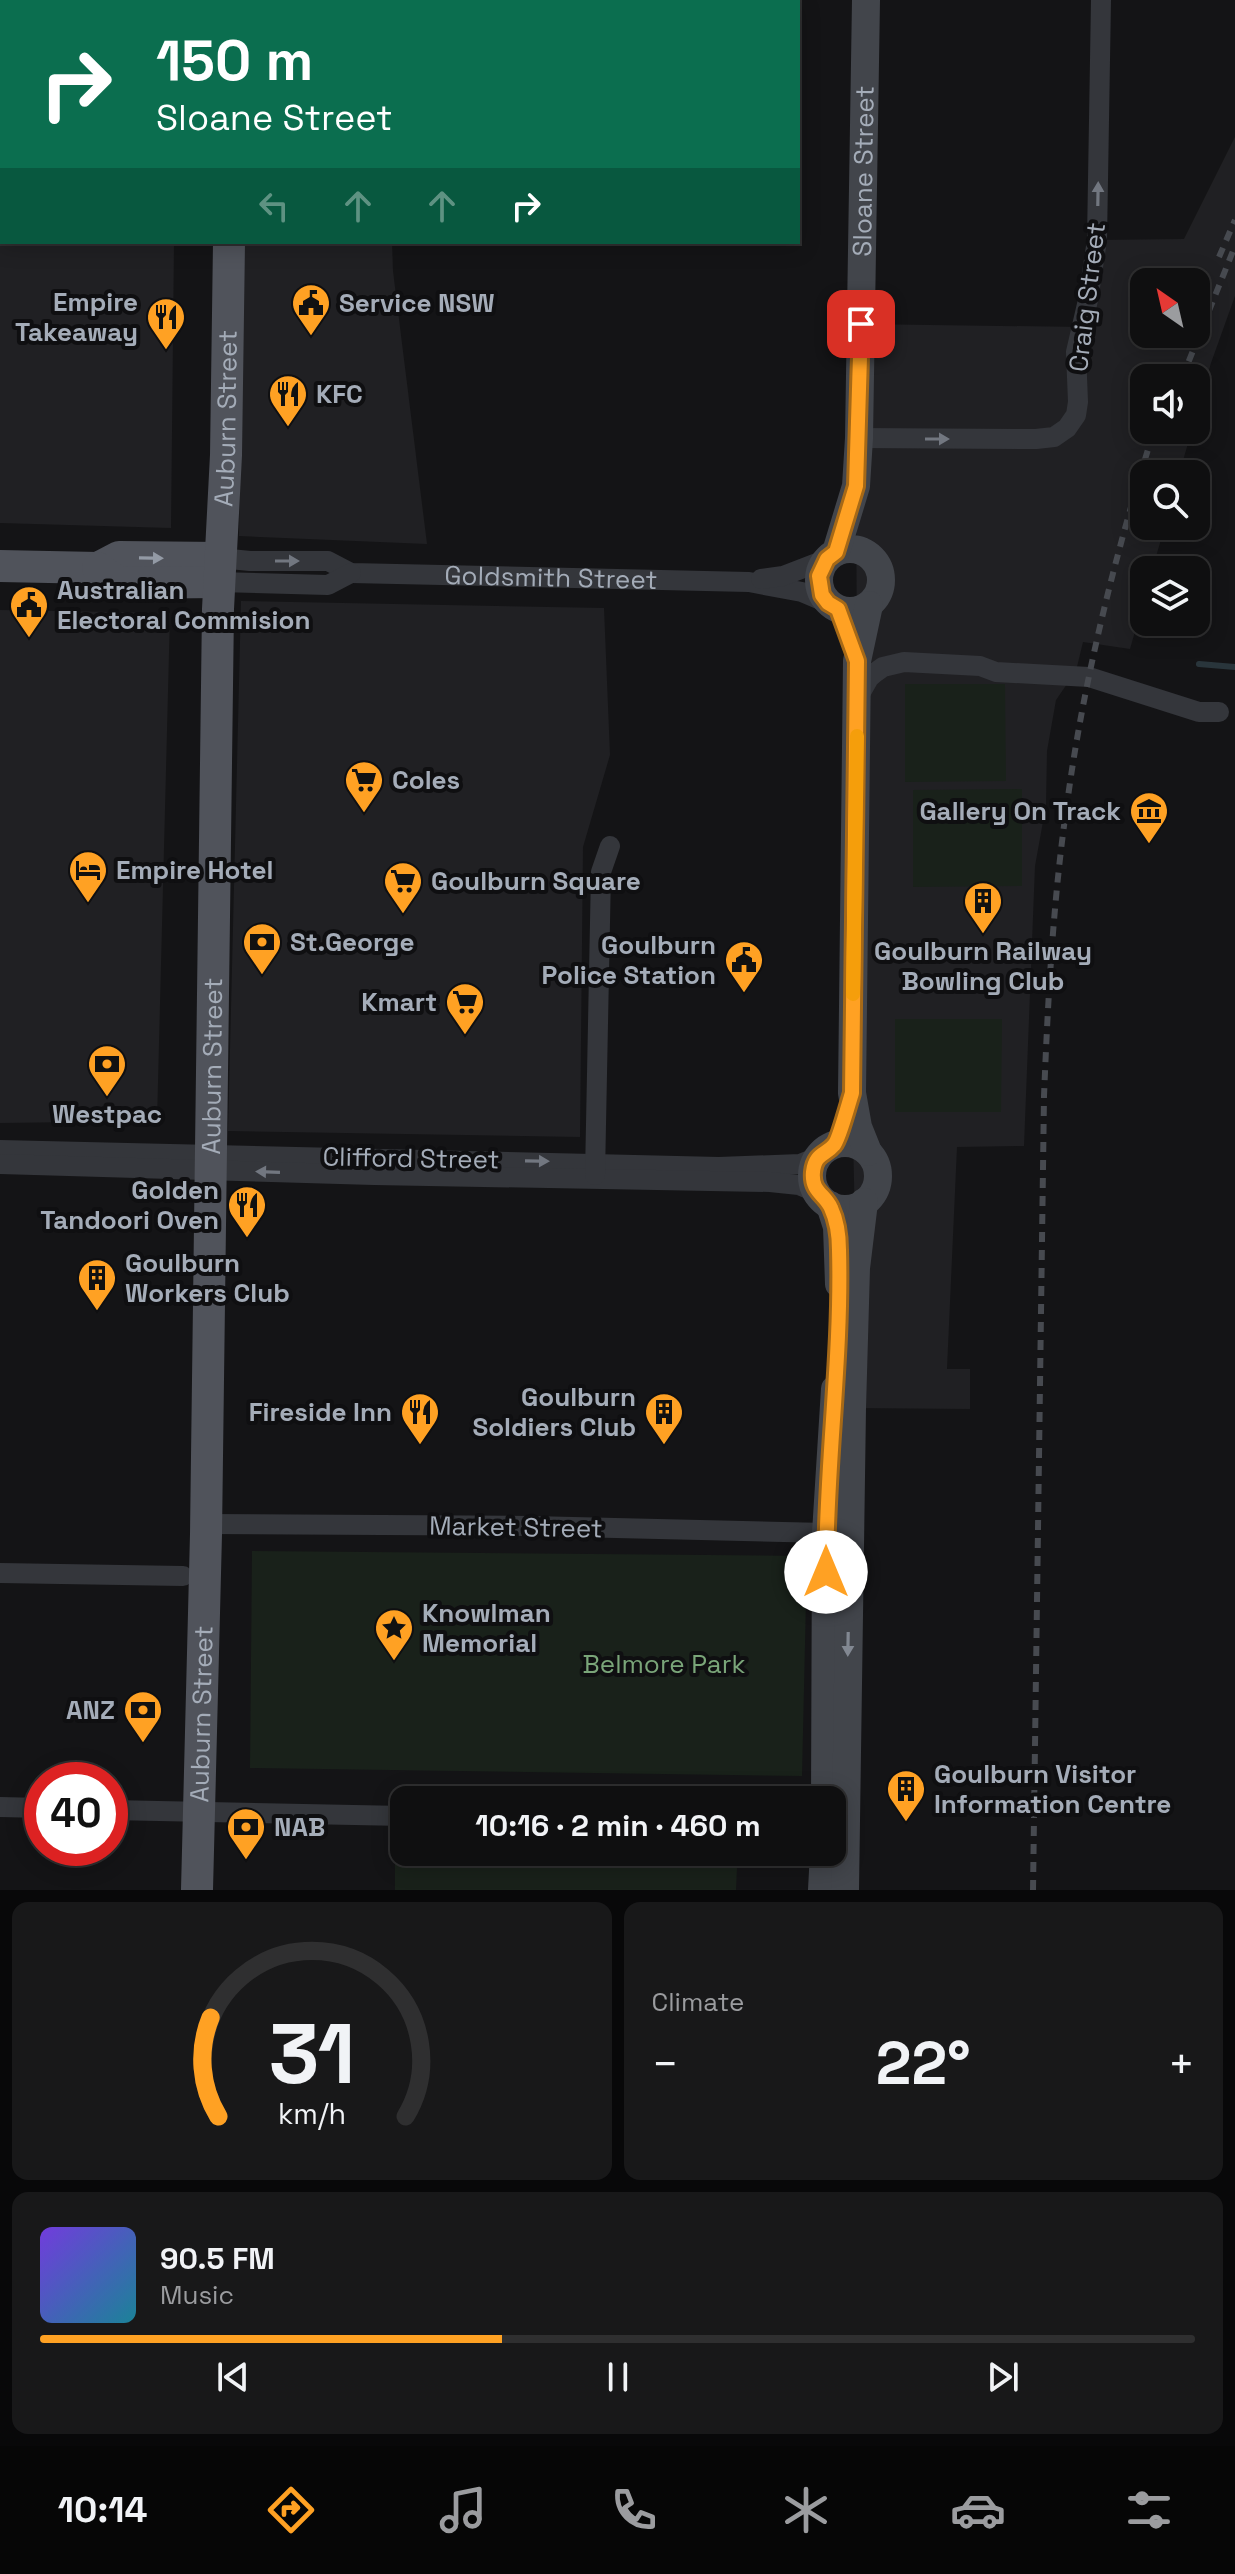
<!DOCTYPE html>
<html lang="en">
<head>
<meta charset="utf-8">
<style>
	:root { --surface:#0f0f10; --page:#181819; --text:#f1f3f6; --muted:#9b9c9f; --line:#2f2f30; --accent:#ffa123 }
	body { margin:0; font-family:"Space Grotesk",sans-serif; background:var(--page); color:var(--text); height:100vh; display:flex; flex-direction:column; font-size:30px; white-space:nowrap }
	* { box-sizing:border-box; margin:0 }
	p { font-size:26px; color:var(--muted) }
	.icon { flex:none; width:44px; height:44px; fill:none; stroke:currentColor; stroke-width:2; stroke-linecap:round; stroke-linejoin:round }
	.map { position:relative; height:1890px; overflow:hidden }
	.drawer { display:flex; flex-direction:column; gap:12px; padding:12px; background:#080809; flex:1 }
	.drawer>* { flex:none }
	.banner { position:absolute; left:0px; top:0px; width:800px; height:244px; box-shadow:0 4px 20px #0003,0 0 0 2px var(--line); background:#0b6e4f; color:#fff; overflow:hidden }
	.needle { width:52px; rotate:326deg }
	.buttons { position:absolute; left:1130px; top:268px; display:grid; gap:16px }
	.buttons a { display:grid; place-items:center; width:80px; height:80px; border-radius:16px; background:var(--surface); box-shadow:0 4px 20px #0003,0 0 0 2px var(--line); font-size:40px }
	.speed { position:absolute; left:24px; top:1762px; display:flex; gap:16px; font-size:40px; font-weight:700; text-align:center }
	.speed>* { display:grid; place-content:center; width:104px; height:104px; border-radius:50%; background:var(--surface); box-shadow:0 4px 20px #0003,0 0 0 2px var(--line); line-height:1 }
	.speed .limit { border:12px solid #d22; background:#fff; color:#111 }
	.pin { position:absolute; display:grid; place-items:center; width:68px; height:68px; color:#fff; margin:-34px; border-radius:16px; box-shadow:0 4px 12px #0006 }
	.me { position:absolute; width:88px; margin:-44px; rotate:0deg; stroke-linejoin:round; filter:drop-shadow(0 0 6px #0008) }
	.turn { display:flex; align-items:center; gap:28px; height:168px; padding:0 24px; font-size:36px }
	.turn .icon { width:104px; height:104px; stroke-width:2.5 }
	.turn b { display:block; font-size:56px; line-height:68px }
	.lanes { display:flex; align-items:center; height:76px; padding:0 24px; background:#0003; justify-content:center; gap:40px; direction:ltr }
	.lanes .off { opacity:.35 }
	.big { font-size:60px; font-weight:700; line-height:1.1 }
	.drawer .widget { flex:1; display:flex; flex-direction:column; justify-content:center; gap:12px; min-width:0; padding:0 28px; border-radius:16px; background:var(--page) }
	.drawer .dial { align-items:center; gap:0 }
	.dial svg { height:208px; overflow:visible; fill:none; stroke:var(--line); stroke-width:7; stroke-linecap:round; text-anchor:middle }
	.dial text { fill:var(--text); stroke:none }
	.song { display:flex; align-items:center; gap:24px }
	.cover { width:96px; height:96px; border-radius:12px; background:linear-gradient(135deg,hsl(260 70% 55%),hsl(190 70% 35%)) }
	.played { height:8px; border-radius:4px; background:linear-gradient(90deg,var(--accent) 40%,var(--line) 40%) }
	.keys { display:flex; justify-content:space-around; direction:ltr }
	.heat { display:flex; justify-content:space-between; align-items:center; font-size:44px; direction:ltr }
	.drawer .tiles { flex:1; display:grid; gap:12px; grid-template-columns:1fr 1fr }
	.widget:last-child { grid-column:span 2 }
	.trip { position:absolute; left:390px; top:1786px; width:456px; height:80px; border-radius:16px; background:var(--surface); box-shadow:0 4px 20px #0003,0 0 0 2px var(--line); font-weight:700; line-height:80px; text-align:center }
	.menu { display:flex; height:128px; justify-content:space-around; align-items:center; background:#060606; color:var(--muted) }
	.menu .icon { width:56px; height:56px }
	.menu .active { color:var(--accent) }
	.menu b { font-size:36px; color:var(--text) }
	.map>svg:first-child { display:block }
	.built { fill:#202023; fill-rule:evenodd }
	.green { fill:#19211a }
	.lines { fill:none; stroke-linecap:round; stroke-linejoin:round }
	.stream { stroke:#29353b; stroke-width:6 }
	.street { stroke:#34363b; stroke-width:20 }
	.secondary { stroke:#42454b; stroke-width:28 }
	.primary { stroke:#50535b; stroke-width:32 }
	.rail { stroke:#474a50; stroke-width:6; stroke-dasharray:10 8; stroke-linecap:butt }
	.oneway { fill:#727780 }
	.oneway2 { fill:#939aa5 }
	.oneway3 { fill:#828892 }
	.route-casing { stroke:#a66917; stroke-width:20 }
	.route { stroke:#ffa123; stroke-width:14 }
	.slow { stroke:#f59e0b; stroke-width:14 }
	.labels { text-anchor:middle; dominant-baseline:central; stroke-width:8; stroke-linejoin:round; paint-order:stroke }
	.street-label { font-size:26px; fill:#a4acb8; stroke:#0f0f11 }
	.poi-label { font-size:26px; font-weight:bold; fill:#a4acb8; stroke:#0f0f11; text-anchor:start }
	.park-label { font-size:26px; fill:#7aa579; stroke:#0f0f11 }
</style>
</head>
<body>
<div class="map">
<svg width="1235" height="1890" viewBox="0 0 1235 1890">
	<rect width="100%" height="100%" fill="#141416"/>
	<g class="built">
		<path d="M0,0H177V2H2V242H174L171,528L0,523Z"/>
		<path d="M1235,137V296L1211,363L1196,415V378H1144V430H1192L1179,474H1144V526H1165L1152,570H1144V600L1130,649L1083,642L1076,671L1056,700L1047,751L1046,805L1035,866L1024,1146L957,1147L947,1369H970V1409L852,1408L856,1268L852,1093L857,661L856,486L861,324L1082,327L1097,240L1184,239ZM1144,282H1196V334H1144Z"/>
		<path d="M243,242H392L393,271L427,544L239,536Z"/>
		<path d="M241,601L604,608L610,755L583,847L580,1137L228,1131Z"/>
		<path d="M0,610L170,613L157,1121L0,1123Z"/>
	</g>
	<g class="green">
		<path d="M905,684H1005L1006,781L905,782Z"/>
		<path d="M1022,789V886L913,887V790Z"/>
		<path d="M895,1019H1002L1001,1112H895Z"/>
		<path d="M252,1551L807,1556L802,1776L250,1768Z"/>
		<path d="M395,1863L737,1868L736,1890H395Z"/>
	</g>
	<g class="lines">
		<path class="stream" d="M1199,664L1235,667"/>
		<g class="street">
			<path d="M74,2L75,0"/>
			<path d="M395,2V0"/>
			<path d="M0,72H2"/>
			<path d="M859,438L1036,439L1054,437L1067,428L1076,415L1078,402L1076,352L1088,300L1097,240L1101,0"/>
			<path id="s1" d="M220,558L250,561H328L351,573L749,582L802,592L828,603"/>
			<path d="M761,579L783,576L827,559"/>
			<path d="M219,582L328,585L351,573"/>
			<path d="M857,699L869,678L876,672L883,667L904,662L980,666L996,672L1089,677L1199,712H1219"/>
			<path d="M0,1150L719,1167L800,1164L820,1156"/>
			<path d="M0,1164L374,1175L770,1182L799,1185L818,1193"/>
			<path d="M595,1175L601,872L610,846"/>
			<path d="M206,1524L531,1526L826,1533"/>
			<path d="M0,1573L183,1576"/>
			<path d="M0,1807L42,1808"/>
			<path d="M110,1810L404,1816"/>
		</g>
		<g class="secondary">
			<circle cx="850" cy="580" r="31"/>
			<path id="s2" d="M836,552L856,486L859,438L866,0"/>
			<circle cx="845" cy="1176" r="33"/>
			<path d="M868,1152L858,1127L852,1093L857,661L869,605"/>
			<path d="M830,1205L837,1227L839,1284"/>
			<path d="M825,1800L826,1533L835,1389"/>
			<path d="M822,1890L824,1852"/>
			<path d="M845,1890L852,1408L856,1268L864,1202"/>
		</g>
		<g class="primary">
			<path d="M230,0V2"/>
			<path d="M0,566L98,568L119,557L220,558"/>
			<path d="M98,568L119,583L219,582"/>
			<path id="s3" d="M197,1890L206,1534L218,609L226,455L229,242"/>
		</g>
		<g class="rail">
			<path d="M1219,257L1235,220"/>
			<path d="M1182,378L1235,246"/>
			<path d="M1033,1890L1044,1096C1048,998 1053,901 1067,804C1084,677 1116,552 1154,430"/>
		</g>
	</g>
	<defs><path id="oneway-solid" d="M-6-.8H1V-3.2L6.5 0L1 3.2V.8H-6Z" transform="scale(2)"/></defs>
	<g class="oneway">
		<use href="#oneway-solid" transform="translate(1098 194) rotate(-89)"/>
		<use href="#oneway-solid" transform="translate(937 439)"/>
		<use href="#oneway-solid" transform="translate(287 561)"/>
		<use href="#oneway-solid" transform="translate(537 1161) rotate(1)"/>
		<use href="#oneway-solid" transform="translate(268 1172) rotate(-178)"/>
	</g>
	<use class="oneway2" href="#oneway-solid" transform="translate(151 558) rotate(1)"/>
	<use class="oneway3" href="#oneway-solid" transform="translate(848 1644) rotate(91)"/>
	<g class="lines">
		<g class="route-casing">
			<path id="route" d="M826,1572C826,1464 842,1357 839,1250C839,1236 837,1221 831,1208C825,1194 811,1192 813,1172C815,1153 826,1155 834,1145C839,1140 849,1102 852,1093L857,661L838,609L828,603L822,595L819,576L827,559L836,552L856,486L861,324"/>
		</g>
		<use href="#route" class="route"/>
		<path class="slow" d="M853,994L857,736"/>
	</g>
	<defs>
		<g id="civic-pin" transform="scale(2)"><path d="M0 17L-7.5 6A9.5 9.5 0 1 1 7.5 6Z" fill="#ffa123" stroke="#0f0f11"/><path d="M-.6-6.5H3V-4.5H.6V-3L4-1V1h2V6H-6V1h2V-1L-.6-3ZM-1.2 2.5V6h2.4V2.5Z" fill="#111"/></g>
		<g id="restaurant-pin" transform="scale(2)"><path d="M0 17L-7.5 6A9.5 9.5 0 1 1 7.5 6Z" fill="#ffa123" stroke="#0f0f11"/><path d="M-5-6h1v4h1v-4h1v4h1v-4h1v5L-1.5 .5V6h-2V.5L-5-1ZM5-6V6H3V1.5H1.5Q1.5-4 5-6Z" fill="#111"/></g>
		<g id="supermarket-pin" transform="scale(2)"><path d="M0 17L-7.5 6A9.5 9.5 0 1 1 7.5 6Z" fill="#ffa123" stroke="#0f0f11"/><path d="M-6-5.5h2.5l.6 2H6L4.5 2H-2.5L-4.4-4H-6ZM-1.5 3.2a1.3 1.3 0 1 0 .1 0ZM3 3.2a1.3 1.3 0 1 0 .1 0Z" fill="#111"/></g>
		<g id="museum-pin" transform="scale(2)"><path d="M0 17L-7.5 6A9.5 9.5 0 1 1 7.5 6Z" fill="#ffa123" stroke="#0f0f11"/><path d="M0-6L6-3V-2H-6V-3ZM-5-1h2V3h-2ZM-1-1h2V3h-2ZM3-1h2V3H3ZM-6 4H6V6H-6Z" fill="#111"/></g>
		<g id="hotel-pin" transform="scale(2)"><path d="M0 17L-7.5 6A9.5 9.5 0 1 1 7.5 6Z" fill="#ffa123" stroke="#0f0f11"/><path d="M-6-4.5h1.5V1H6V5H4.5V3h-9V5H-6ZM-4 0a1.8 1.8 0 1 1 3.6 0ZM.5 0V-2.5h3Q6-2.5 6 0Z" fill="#111"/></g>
		<g id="building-pin" transform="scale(2)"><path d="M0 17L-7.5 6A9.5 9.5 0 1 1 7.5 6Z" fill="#ffa123" stroke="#0f0f11"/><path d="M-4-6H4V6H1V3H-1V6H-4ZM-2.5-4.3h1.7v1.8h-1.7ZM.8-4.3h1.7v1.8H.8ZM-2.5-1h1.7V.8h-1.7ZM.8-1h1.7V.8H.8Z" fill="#111"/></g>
		<g id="bank-pin" transform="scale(2)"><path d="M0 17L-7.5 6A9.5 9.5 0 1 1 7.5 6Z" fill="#ffa123" stroke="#0f0f11"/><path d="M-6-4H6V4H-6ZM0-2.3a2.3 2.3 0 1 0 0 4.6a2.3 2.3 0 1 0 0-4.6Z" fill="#111"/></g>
		<g id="sight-pin" transform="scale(2)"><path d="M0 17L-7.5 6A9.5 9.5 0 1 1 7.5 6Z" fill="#ffa123" stroke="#0f0f11"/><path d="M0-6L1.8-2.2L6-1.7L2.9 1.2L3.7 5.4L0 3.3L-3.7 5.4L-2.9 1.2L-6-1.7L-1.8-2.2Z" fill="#111"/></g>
	</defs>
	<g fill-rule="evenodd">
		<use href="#civic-pin" x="311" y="303"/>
		<use href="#restaurant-pin" x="166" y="317"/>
		<use href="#restaurant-pin" x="288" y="394"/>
		<use href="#civic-pin" x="29" y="605"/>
		<use href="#supermarket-pin" x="364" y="780"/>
		<use href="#museum-pin" x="1149" y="811"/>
		<use href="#hotel-pin" x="88" y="870"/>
		<use href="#supermarket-pin" x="403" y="881"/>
		<use href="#building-pin" x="983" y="901"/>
		<use href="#bank-pin" x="262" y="942"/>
		<use href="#civic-pin" x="744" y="960"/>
		<use href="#supermarket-pin" x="465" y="1002"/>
		<use href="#bank-pin" x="107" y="1064"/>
		<use href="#restaurant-pin" x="247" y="1205"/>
		<use href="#building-pin" x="97" y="1278"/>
		<use href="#restaurant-pin" x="420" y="1412"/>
		<use href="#building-pin" x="664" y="1412"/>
		<use href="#sight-pin" x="394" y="1628"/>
		<use href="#bank-pin" x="143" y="1710"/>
		<use href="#building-pin" x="906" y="1789"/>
		<use href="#bank-pin" x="246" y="1827"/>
	</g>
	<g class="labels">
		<g class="street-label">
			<text stroke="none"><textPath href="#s2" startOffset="384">Sloane Street</textPath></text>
			<text transform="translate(1087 297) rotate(-83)">Craig Street</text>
			<text stroke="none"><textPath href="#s3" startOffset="1472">Auburn Street</textPath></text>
			<text stroke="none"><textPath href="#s1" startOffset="334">Goldsmith Street</textPath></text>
			<text stroke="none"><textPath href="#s3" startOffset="824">Auburn Street</textPath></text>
			<text transform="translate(411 1158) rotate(1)">Clifford Street</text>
			<text transform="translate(516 1527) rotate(1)">Market Street</text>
			<text stroke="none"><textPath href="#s3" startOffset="176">Auburn Street</textPath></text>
		</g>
		<g class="poi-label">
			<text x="138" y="302" text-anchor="end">Empire<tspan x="138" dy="30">Takeaway</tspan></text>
			<text x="339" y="303">Service NSW</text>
			<text x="316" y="394">KFC</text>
			<text x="57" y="590">Australian<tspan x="57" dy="30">Electoral Commision</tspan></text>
			<text x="392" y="780">Coles</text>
			<text x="1121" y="811" text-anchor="end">Gallery On Track</text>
			<text x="116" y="870">Empire Hotel</text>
			<text x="431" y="881">Goulburn Square</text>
			<text x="290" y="942">St.George</text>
			<text x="716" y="945" text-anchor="end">Goulburn<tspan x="716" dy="30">Police Station</tspan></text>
			<text x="983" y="951" text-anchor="middle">Goulburn Railway<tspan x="983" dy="30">Bowling Club</tspan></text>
			<text x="437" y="1002" text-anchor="end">Kmart</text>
			<text x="107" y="1114" text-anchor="middle">Westpac</text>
			<text x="219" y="1190" text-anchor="end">Golden<tspan x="219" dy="30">Tandoori Oven</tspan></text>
			<text x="125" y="1263">Goulburn<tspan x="125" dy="30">Workers Club</tspan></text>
			<text x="636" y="1397" text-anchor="end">Goulburn<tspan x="636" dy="30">Soldiers Club</tspan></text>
			<text x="392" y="1412" text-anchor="end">Fireside Inn</text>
			<text x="422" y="1613">Knowlman<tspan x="422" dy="30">Memorial</tspan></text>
			<text x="115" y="1710" text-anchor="end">ANZ</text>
			<text x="934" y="1774">Goulburn Visitor<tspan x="934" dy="30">Information Centre</tspan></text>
			<text x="274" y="1827">NAB</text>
		</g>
		<g class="park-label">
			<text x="664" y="1664">Belmore Park</text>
		</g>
	</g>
</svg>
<div class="buttons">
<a><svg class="needle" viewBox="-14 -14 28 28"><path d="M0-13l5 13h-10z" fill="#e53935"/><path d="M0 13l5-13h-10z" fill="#9b9c9f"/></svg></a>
<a><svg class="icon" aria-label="sound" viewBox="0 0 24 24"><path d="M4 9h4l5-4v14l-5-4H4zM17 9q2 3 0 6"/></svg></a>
<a><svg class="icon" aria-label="search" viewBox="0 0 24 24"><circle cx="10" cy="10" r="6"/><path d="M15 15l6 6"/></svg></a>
<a><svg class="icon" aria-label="layers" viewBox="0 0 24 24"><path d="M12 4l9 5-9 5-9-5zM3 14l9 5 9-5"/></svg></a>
</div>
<div class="speed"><div class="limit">40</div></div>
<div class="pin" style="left:861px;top:324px;background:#d93025"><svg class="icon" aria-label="arrive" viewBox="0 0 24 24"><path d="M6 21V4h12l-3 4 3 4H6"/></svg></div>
<svg class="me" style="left:826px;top:1572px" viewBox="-20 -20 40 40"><circle r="19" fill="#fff"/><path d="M0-13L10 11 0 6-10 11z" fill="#ffa123"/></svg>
<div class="trip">10:16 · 2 min · 460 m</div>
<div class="banner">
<div class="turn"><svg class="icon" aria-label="right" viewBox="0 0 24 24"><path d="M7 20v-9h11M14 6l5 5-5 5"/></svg><div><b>150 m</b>Sloane Street</div></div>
<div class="lanes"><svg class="icon off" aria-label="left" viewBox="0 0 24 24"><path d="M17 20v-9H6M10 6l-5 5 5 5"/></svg><svg class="icon off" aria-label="ahead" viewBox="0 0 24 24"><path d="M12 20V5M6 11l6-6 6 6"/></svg><svg class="icon off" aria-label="ahead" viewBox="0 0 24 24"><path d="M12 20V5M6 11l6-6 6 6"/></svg><svg class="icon" aria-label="right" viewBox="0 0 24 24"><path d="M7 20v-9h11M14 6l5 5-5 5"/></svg></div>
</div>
</div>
<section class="drawer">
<div class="tiles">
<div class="widget dial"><svg viewBox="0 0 100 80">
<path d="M14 69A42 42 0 1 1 86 69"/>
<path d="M14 69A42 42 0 0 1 11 31" stroke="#ffa123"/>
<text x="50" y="56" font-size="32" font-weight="700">31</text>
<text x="50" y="72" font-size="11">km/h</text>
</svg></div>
<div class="widget"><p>Climate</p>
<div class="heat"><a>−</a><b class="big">22°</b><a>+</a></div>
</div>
<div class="widget">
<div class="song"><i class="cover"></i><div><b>90.5 FM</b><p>Music</p></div></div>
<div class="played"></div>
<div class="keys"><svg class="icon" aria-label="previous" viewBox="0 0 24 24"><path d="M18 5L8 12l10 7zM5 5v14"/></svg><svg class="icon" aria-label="pause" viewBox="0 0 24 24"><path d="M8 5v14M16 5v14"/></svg><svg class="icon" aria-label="next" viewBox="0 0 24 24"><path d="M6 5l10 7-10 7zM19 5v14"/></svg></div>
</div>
</div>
</section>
<nav class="menu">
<b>10:14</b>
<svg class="icon active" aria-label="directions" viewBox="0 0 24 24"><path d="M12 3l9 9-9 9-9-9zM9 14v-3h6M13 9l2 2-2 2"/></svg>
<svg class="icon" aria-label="music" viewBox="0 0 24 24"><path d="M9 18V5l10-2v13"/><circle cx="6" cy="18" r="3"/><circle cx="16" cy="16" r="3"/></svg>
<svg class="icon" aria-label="phone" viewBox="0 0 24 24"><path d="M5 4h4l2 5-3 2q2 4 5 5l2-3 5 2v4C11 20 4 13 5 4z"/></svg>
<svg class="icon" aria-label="climate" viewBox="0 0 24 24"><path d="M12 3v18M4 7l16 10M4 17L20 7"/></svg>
<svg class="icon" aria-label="car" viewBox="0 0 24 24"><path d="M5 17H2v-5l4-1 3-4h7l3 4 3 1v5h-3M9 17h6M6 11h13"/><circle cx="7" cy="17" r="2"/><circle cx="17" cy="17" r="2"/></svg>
<svg class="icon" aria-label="filters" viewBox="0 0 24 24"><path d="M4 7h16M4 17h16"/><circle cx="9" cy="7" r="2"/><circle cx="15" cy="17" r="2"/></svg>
</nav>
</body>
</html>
